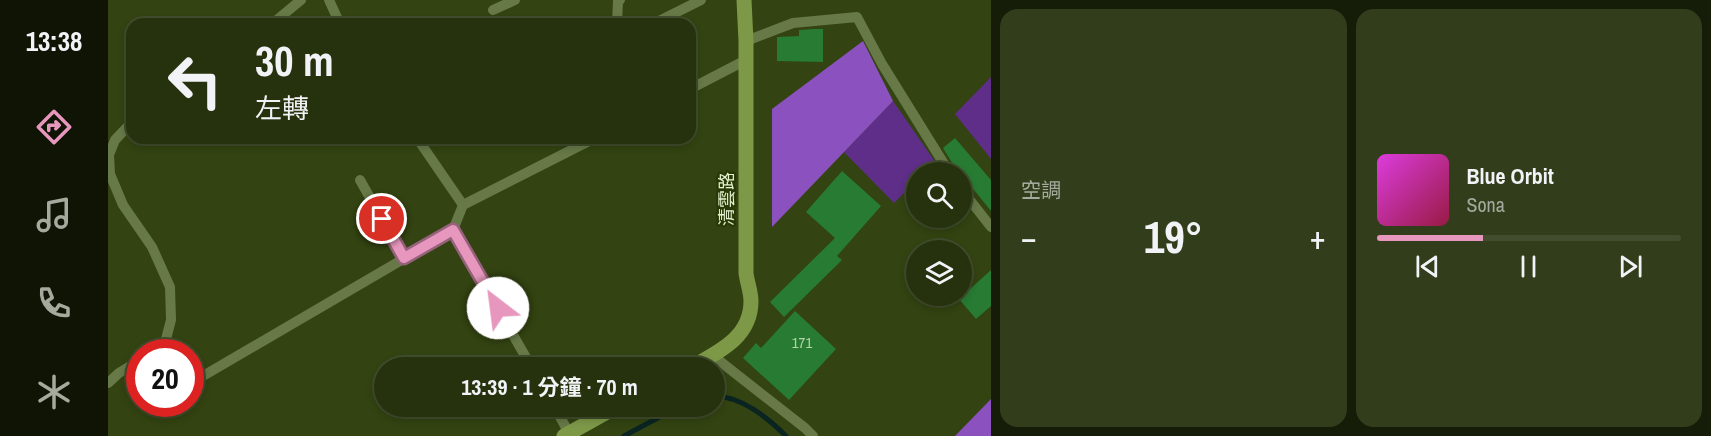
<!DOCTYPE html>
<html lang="zh-TW">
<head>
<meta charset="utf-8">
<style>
	:root { --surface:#26320d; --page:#323e1b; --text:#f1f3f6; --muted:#a4aa9d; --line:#424d2e; --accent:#e797bd }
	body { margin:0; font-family:"Archivo Narrow","Noto Sans TC",sans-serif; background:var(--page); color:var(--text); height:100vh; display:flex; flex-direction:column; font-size:22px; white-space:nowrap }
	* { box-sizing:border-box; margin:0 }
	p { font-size:20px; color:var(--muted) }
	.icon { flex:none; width:33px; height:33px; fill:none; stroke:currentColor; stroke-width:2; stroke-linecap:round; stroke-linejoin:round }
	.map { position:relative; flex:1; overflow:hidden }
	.sheet { display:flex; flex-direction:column; gap:9px; padding:9px; background:#151c07; width:720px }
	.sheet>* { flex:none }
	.banner { position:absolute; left:18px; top:18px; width:570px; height:126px; border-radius:18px; box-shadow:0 3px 9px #0003,0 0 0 2px var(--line); background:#26320d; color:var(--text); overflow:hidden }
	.tools { position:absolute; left:798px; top:162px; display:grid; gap:12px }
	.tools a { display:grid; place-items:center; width:66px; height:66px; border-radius:50%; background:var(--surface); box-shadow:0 3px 9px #0003,0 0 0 2px var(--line); font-size:30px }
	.speed { position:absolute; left:18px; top:339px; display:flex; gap:12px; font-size:30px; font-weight:700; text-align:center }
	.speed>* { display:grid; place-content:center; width:78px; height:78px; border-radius:50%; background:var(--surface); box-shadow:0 3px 9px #0003,0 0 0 2px var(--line); line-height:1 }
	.speed .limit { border:9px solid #d22; background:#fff; color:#111 }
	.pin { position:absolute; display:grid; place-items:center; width:51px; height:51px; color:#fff; margin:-26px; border:3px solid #fff; border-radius:50%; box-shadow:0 2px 6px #0007 }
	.me { position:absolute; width:66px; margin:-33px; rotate:330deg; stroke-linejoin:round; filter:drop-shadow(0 0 4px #0008) }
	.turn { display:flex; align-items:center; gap:21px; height:126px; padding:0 30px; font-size:27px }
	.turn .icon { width:78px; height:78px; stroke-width:2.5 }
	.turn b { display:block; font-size:42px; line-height:51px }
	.big { font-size:45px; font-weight:700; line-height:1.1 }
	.sheet .widget { flex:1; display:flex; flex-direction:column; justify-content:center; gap:9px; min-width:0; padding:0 21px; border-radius:18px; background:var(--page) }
	.song { display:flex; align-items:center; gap:18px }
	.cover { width:72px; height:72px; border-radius:9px; background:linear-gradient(135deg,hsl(300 70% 55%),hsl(340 70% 35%)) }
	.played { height:6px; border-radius:3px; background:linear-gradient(90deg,var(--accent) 35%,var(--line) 35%) }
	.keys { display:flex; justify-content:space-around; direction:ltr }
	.heat { display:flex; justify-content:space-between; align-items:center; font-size:33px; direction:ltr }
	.sheet .tiles { flex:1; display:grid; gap:9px; grid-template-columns:repeat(2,1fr) }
	.trip { position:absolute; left:266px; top:357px; width:351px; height:60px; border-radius:30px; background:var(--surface); box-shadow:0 3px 9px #0003,0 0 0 2px var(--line); font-weight:700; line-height:60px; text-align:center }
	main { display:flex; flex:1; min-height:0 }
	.menu { display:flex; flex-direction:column; width:108px; justify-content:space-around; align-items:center; background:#0f1405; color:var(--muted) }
	.menu .icon { width:42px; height:42px }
	.menu .on { color:var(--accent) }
	.menu b { font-size:27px; color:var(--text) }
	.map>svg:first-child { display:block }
	.green { fill:#5e2e88 }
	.forest { fill:#8b52bf }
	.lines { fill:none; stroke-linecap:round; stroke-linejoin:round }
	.stream { stroke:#092421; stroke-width:5 }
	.building { fill:#277b32 }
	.lane { stroke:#667947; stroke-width:10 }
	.secondary { stroke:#7d9948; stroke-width:15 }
	.route-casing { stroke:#96627b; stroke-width:15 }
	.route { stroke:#e797bd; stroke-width:10 }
	.labels { text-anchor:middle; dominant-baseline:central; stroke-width:4.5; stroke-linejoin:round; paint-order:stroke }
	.number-label { font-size:15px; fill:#b5d4a8 }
	.street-label { font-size:18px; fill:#e4f2d0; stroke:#293804 }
</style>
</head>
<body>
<main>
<nav class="menu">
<b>13:38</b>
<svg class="icon on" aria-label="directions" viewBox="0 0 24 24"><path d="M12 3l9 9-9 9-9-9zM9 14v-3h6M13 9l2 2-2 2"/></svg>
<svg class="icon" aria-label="music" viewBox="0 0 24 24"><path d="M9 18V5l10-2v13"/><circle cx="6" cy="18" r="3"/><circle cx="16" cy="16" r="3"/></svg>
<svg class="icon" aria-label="phone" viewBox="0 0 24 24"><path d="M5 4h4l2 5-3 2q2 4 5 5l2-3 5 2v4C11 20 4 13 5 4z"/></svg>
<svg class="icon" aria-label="climate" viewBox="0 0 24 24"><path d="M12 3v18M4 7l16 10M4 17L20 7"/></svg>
</nav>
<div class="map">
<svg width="883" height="436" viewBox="0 0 883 436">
	<rect width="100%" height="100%" fill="#334311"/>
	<g class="green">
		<path d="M883,77V159L847,114Z"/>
		<path d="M785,101L828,163L818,172H808V181L786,203L736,152Z"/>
	</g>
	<g class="forest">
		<path d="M755,41L785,101L664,227V109Z"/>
		<path d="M883,399V436H847Z"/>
	</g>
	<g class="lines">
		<g class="stream">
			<path d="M606,397C631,394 661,419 678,436"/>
			<path d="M516,436L572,406"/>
		</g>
	</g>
	<g class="building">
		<path d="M706,29H715V62L669,61V37L691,36V30Z"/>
		<path d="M847,138L883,180V211L854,175V172H851L846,166L835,148Z"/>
		<path d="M734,171L773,206L729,256L734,260L676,317L662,302L727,238L698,212Z"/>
		<path d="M883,270V306L868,319L851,299Z"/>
		<path d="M687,311L728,349L681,400L635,358L648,343L653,348Z"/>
	</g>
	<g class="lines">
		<g class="lane">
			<path d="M221,0L232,24"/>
			<path d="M385,10L407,0"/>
			<path d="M164,24L193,0"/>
			<path d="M509,24L510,1L512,0"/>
			<path d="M545,24L593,0"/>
			<path d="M638,41L685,23L749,17L774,64L841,172"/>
			<path d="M582,89L638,60"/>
			<path d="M24,122L7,140L1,155L2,174L15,205L44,247L62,287L63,320L57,343L43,352"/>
			<path d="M309,138L355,205"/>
			<path d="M314,144L326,138"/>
			<path d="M252,180L296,258"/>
			<path d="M854,190L883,227"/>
			<path d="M345,230L424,368"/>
			<path d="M604,355L697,428L705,436"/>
			<path d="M82,381L83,383L345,230L355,205L487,138"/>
			<path d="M0,383L11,373L32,360"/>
			<path d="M446,406L461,433"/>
		</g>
		<g class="secondary">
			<path d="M582,368C610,352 643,338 643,301C643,292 639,282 638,273V41L636,0"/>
			<path d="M456,436L510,406"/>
		</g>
	</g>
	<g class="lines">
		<g class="route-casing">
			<path id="route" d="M274,219L296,258L345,230L390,308"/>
		</g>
		<use href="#route" class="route"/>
	</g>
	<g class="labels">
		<g class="number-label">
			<text x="694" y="342">171</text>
		</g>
		<g class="street-label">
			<text transform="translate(618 199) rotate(-90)">清雲路</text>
		</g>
	</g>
</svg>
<div class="tools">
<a><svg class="icon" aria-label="search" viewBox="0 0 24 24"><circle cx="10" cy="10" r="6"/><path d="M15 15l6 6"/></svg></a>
<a><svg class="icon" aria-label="layers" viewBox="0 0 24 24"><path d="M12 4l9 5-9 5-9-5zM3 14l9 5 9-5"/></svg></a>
</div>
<div class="speed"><div class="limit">20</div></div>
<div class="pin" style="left:274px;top:219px;background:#d93025"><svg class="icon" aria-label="arrive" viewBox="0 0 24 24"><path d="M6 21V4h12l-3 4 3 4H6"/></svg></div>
<svg class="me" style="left:390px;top:308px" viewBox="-20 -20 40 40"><circle r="19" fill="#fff"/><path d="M0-13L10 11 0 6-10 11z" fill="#e797bd"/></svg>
<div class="trip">13:39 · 1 分鐘 · 70 m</div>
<div class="banner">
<div class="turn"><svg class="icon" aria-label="left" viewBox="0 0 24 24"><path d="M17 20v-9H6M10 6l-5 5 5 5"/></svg><div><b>30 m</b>左轉</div></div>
</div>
</div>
<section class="sheet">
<div class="tiles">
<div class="widget"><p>空調</p>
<div class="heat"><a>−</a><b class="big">19°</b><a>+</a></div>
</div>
<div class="widget">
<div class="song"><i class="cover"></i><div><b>Blue Orbit</b><p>Sona</p></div></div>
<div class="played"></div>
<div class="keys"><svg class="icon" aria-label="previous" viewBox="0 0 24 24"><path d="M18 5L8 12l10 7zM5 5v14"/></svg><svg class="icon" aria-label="pause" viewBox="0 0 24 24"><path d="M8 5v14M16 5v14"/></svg><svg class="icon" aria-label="next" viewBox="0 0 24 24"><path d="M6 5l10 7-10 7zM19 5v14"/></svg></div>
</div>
</div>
</section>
</main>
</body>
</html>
